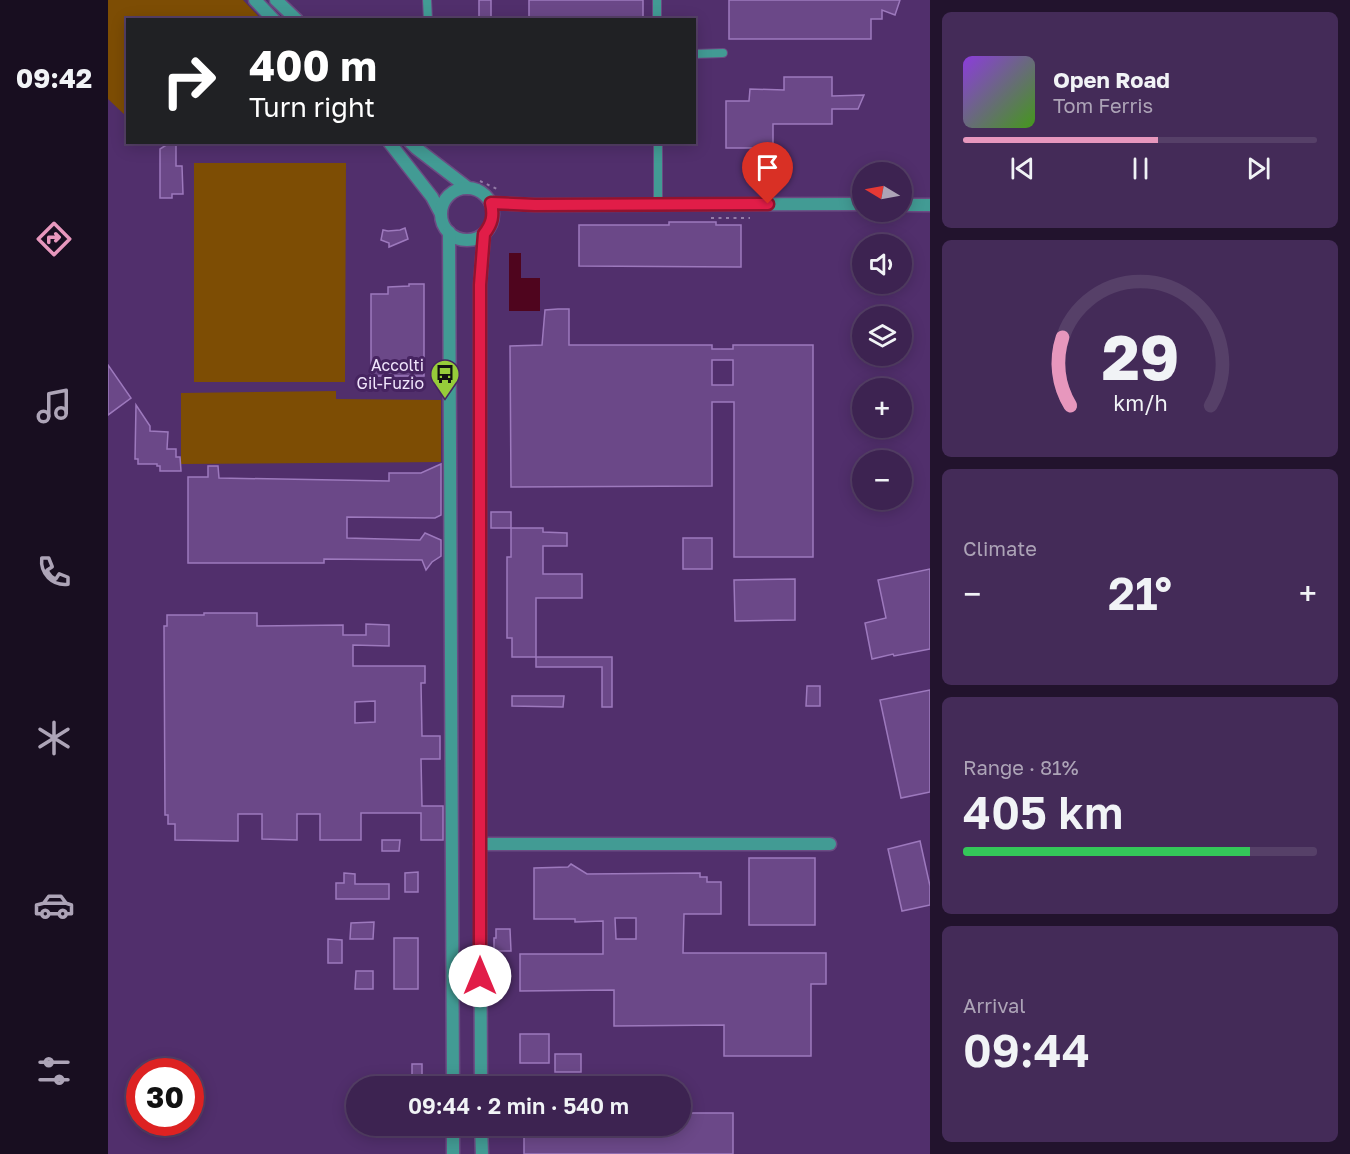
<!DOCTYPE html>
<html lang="en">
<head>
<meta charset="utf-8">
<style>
	:root { --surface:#3d2351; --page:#442b58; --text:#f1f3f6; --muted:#ada4b7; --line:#564068; --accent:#e797bd }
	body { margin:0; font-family:"Golos Text",sans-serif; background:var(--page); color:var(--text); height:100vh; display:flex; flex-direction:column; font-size:22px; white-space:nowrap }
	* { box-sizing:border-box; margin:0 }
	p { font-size:20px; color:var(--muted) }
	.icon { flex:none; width:33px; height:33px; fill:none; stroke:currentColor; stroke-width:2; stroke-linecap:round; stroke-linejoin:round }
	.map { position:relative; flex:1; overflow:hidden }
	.panel { display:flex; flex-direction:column; gap:12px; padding:12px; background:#22132d; width:420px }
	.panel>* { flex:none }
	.banner { position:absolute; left:18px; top:18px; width:570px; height:126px; border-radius:0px; box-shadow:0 3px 15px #0003,0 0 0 2px var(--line); background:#202124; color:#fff; overflow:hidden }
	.needle { width:39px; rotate:280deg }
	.controls { position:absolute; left:744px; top:162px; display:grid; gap:12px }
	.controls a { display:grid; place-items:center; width:60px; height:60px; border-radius:50%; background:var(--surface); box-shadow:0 3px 15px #0003,0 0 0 2px var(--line); font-size:30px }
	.speed { position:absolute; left:18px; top:1058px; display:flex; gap:12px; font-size:30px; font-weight:700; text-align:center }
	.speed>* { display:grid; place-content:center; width:78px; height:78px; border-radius:50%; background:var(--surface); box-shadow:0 3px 15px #0003,0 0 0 2px var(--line); line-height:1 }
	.speed .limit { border:9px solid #d22; background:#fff; color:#111 }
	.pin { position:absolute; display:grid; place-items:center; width:51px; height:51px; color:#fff; margin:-62px -26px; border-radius:50% 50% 50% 0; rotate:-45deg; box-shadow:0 0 6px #0007 }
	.pin .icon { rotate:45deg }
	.me { position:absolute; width:66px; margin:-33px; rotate:0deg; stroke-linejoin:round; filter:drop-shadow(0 0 4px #0008) }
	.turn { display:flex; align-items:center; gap:21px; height:126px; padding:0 24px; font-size:27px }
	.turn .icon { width:78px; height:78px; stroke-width:2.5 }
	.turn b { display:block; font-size:42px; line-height:51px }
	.big { font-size:45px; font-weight:600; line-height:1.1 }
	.panel .widget { flex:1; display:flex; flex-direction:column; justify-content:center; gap:9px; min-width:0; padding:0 21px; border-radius:9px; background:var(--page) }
	.panel .dial { align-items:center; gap:0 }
	.dial svg { height:156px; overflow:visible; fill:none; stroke:var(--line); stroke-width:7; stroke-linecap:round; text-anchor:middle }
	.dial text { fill:var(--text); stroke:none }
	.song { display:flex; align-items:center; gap:18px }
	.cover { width:72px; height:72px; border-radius:9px; background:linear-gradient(135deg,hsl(270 70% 55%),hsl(100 70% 35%)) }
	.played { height:6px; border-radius:3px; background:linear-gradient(90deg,var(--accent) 55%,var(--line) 55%) }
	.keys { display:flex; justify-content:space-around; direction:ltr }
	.heat { display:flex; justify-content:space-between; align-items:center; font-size:33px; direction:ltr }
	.charge { height:9px; border-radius:4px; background:linear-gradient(90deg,#34c759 81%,var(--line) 0) }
	.trip { position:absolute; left:238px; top:1076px; width:345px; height:60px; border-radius:30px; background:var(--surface); box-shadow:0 3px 15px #0003,0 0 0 2px var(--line); font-weight:600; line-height:60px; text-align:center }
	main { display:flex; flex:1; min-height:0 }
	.dock { display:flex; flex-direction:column; width:108px; justify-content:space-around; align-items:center; background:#180e20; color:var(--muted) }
	.dock .icon { width:42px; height:42px }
	.dock .current { color:var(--accent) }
	.dock b { font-size:27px; color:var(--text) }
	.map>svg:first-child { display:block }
	.green { fill:#7d4d04 }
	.water { fill:#4f051e }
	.building { fill:#6b4888; stroke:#9d79bd; stroke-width:1.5; fill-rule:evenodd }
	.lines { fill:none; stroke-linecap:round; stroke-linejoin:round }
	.service-casing { stroke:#6b4c83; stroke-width:10 }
	.minor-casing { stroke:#6b4c83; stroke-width:15 }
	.path { stroke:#947ca8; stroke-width:2; stroke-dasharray:3 4.5; stroke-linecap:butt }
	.service { stroke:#429b94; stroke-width:8 }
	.minor { stroke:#429b94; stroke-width:12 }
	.route-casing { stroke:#92132f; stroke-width:15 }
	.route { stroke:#e11d48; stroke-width:10 }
	.labels { text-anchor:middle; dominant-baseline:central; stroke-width:6; stroke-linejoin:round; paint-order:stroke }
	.poi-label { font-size:16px; fill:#f1e6fc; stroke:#462460; text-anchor:end }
</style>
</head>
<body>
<main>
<nav class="dock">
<b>09:42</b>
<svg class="icon current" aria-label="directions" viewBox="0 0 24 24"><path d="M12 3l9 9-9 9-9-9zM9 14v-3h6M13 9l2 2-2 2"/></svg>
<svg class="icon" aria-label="music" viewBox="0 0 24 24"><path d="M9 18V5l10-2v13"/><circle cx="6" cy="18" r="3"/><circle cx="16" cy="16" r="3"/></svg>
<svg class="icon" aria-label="phone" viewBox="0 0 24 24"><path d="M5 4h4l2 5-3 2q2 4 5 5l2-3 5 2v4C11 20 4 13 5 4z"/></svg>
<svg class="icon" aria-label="climate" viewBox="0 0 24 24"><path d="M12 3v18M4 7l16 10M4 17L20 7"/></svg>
<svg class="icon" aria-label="car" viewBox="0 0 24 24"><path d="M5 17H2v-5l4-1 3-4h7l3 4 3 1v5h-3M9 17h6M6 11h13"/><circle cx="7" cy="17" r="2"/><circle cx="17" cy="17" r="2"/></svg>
<svg class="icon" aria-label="filters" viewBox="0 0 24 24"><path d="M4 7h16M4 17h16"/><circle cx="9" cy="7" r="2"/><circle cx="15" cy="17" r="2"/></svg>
</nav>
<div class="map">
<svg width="822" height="1154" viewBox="0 0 822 1154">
	<rect width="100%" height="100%" fill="#512f6c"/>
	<g class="green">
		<path d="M0,0H135L153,19L20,20L19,117L0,99Z"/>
		<path d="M86,163H238L237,382H86Z"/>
		<path d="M228,391V399L333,400V462L73,464V393Z"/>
	</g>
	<path class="water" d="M401,253H413V278H432V311H401Z"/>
	<g class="building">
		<rect x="371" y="0" width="12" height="20"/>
		<rect x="421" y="0" width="114" height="20"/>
		<path d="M621,0H792L787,15L774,10V19H763V39H621Z"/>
		<path d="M676,77H724V96L756,95L750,109H724V124H665V148H618V101H641L642,89L676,90Z"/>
		<path d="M63,142H68V166H74L75,194H64V198H52V149Z"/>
		<path d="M561,222H608V225H633V267L471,266V225H561Z"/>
		<path d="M297,228L300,239L281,247V243L273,240L275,230L280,231L292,230Z"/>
		<path d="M301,284H316V376H263V294H280V287L301,286Z"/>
		<path d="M450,309H461V345H604V349H625V345H705V557H626V402H604V486L403,487L402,346L434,345L437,310ZM604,360H625V385H604Z"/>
		<path d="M0,365L23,398L0,415Z"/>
		<path d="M28,405L42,426V431L60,432L59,449H68V457H72L73,471H52V466H49V464H30V459H27Z"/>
		<path d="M333,464V515L327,518L239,517V538L312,540L317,533L333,540V556L324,562L318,570L314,560L216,559V563H80V477H100V466H110L111,478L281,481V473H313Z"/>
		<rect x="383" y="512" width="20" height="16"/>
		<path d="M403,528H435V532L459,533V546H435V574H474V598H428V657H404V638H399V557H403Z"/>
		<rect x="575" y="538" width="29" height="31"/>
		<path d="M822,569V649L786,656L785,654L764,659L757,623L778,618L770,580Z"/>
		<path d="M687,579V620L627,621L626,580Z"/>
		<path d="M96,613H149V626L235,625V635H258V624L281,625V646L245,645V666H317V683H313L314,736H332V759H313L314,806H335V840H313V813H253V840H212V814H189V840L154,839V814H130V841L67,840V824H60V815H57L56,626H59V615H96ZM267,701V722L247,723V702Z"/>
		<path d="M428,657H504V707H494V667H428Z"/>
		<path d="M699,686H712V706H698Z"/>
		<path d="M822,690V792L793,798L772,700Z"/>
		<path d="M404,696H456L455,707L404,706Z"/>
		<path d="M274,840H292L291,851H274Z"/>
		<path d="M812,841L822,886V905L794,911L780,849Z"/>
		<rect x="641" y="858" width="66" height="67"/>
		<path d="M463,864L479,874L592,873V877H599V882H613V914H576L575,953H718V984H703V1056H616V1025L506,1026V990L412,991V954H495V921L467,922V919H426V868L460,867ZM507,918H528V939H508Z"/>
		<path d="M310,872V892H297V873Z"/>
		<path d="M236,873L247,874V884H281V899H228V883H236Z"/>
		<path d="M266,922L265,939H242L243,923Z"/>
		<path d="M388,929H402L403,951H386V938H388Z"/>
		<rect x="286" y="938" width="24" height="51"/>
		<path d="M220,939L234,940V963H220Z"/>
		<path d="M248,971H265V989H247Z"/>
		<rect x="412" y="1034" width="29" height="29"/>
		<rect x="447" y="1054" width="26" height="18"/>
		<rect x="304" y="1064" width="10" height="22"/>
		<path d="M573,1113H625V1154H416V1130H432V1125H573Z"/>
	</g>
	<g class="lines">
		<g class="service-casing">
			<g id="service">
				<path d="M319,0L320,20"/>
				<path d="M549,0V20"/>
				<path d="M586,54L615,53"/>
				<path d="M550,142V205"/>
			</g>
		</g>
		<g class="minor-casing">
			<g id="minor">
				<path d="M147,0L166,20"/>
				<path d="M168,0L189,20"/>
				<path d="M281,142L324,197L333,214"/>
				<path d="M302,142L308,148L360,188"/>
				<circle cx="359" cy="214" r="26"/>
				<path d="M383,203L427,205L754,204"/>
				<path d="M794,205H822"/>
				<path d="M341,232L345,1086"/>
				<path d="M372,844H722"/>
				<path d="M373,1086L372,844V285L376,234"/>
				<path d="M345,1125V1154"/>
				<path d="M373,1125L374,1154"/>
			</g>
		</g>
		<g class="path">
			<path d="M372,181L391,190"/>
			<path d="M603,218H642"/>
		</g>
		<use href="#service" class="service"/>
		<use href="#minor" class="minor"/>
	</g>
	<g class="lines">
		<g class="route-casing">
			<path id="route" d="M372,976V285L376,234C384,224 386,216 383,203L427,205L660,204"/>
		</g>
		<use href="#route" class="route"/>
	</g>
	<defs>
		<g id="bus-pin" transform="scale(1.5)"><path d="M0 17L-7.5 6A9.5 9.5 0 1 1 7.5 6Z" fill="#96cc3a" stroke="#462460"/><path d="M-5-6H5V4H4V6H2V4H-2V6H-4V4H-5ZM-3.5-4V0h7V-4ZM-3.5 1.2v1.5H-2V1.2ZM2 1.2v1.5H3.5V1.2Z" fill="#111"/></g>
	</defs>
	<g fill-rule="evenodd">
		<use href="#bus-pin" x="337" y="374"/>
	</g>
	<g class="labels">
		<g class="poi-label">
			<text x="316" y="365">Accolti<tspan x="316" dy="18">Gil-Fuzio</tspan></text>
		</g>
	</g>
</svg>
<div class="controls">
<a><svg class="needle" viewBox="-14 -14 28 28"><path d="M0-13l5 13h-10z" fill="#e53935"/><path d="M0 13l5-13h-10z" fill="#ada4b7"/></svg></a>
<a><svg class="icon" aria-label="sound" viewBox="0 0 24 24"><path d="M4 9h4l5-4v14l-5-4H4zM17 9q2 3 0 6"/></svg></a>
<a><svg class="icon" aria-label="layers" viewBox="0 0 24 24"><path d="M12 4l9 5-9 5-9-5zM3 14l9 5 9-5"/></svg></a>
<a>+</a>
<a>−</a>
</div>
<div class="speed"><div class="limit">30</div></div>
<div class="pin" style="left:660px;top:204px;background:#d93025"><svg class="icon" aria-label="arrive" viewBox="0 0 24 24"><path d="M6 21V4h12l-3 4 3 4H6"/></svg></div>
<svg class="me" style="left:372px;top:976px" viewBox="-20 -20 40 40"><circle r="19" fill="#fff"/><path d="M0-13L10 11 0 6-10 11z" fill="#e11d48"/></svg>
<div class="trip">09:44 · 2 min · 540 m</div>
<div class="banner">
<div class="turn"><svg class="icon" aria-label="right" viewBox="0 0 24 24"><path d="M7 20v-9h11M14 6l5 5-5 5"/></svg><div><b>400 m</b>Turn right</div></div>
</div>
</div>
<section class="panel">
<div class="widget">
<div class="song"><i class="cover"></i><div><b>Open Road</b><p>Tom Ferris</p></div></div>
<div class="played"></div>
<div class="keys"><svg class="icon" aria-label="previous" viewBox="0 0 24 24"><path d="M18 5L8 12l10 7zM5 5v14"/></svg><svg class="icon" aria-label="pause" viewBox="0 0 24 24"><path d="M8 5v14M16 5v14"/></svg><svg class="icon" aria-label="next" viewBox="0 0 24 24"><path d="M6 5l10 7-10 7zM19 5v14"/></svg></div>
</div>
<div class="widget dial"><svg viewBox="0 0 100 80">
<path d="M14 69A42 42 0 1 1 86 69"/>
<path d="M14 69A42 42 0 0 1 10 34" stroke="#e797bd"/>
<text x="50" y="56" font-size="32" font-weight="700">29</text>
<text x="50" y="72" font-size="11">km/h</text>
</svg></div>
<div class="widget"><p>Climate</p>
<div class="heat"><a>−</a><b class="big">21°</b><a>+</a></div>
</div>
<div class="widget"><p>Range · 81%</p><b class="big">405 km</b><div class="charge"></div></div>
<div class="widget"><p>Arrival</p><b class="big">09:44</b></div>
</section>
</main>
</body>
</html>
